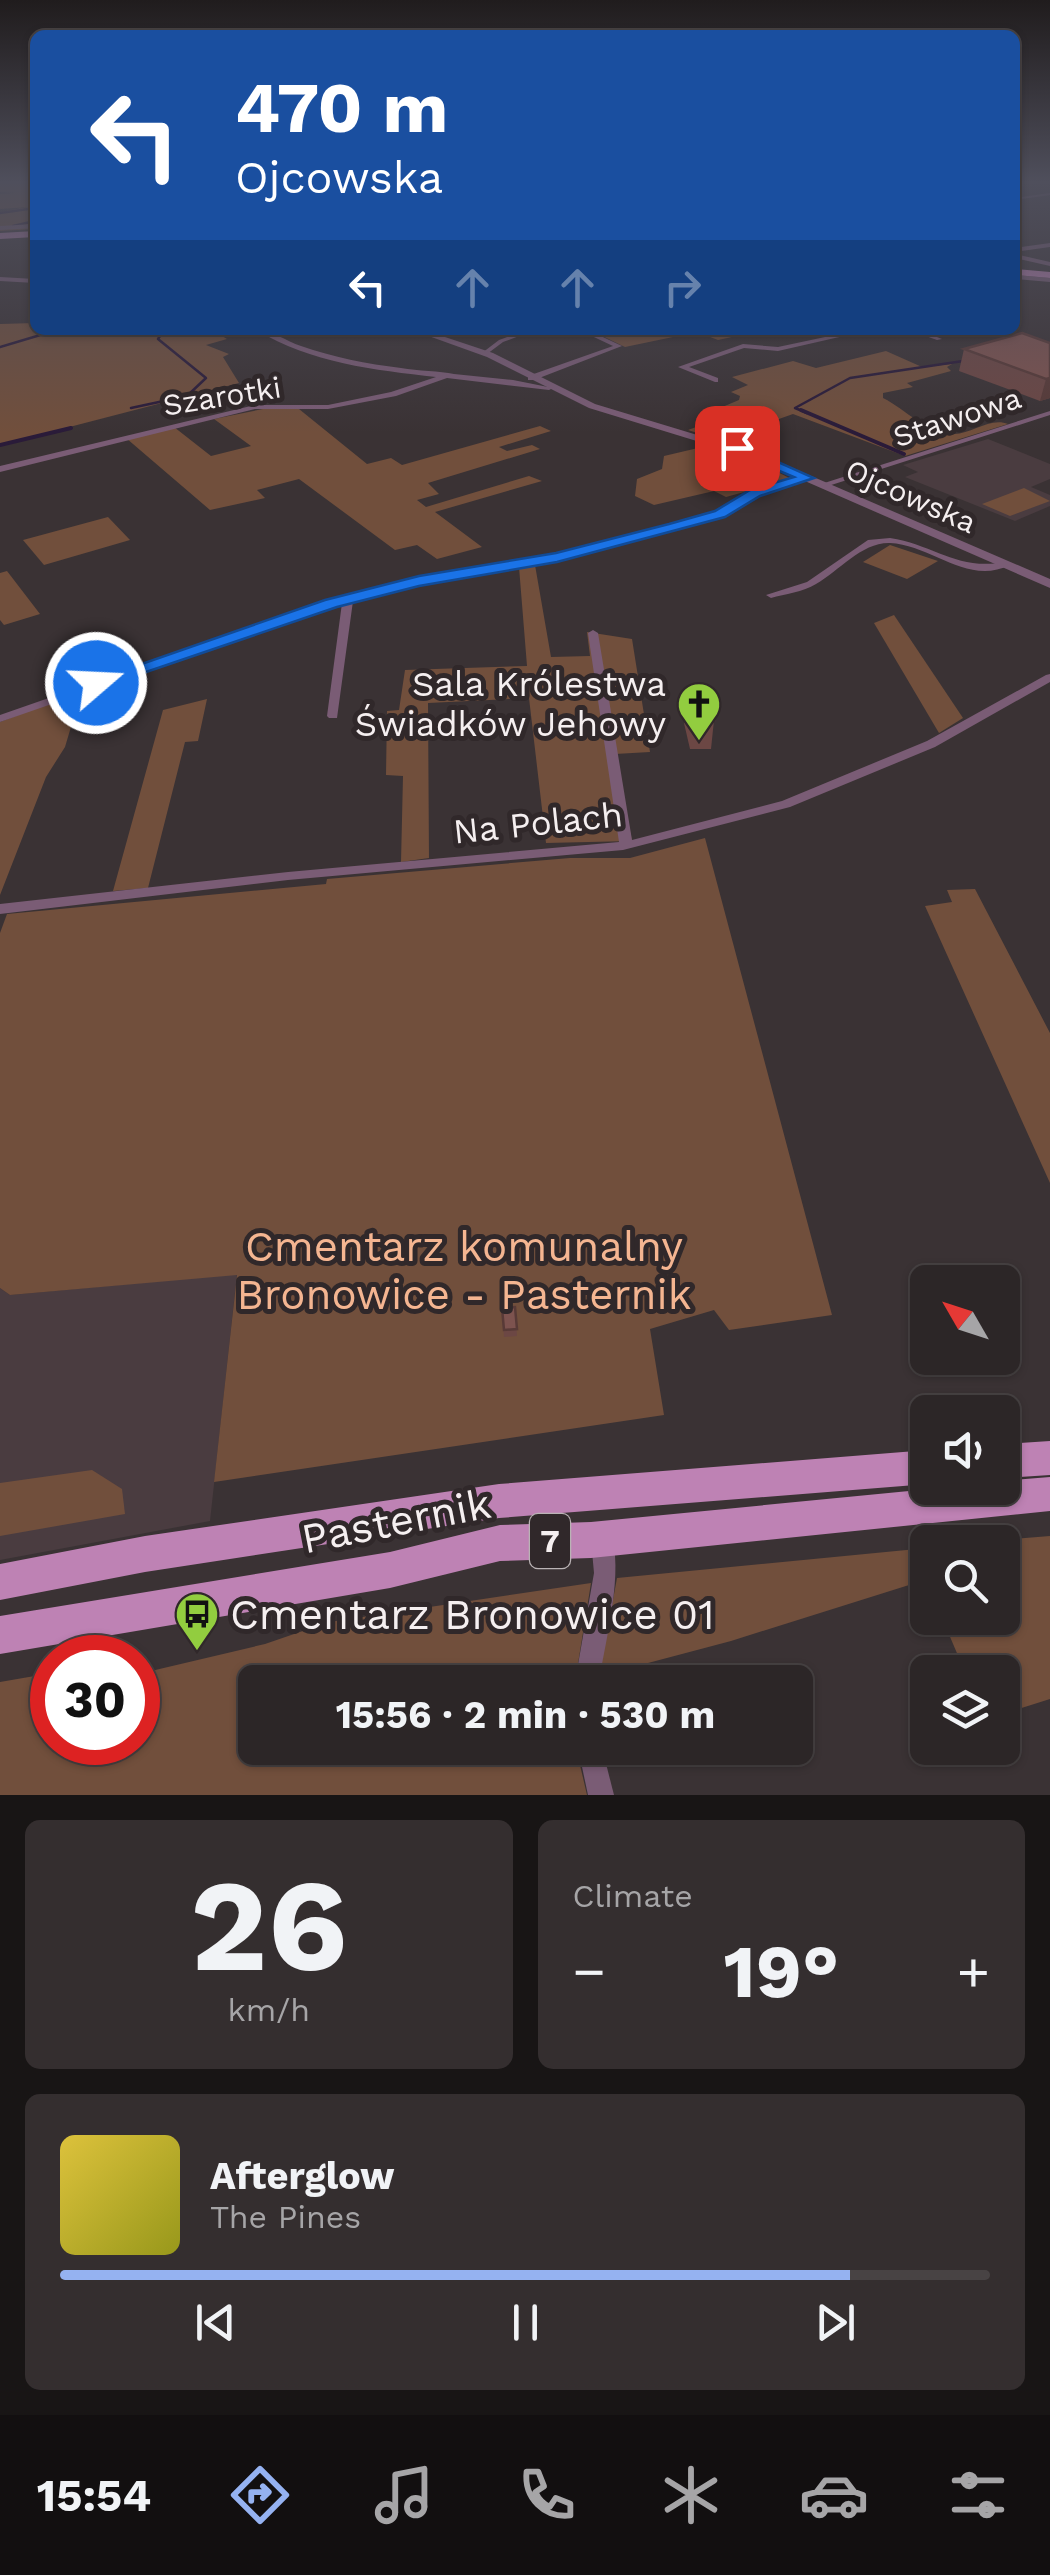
<!DOCTYPE html>
<html lang="en">
<head>
<meta charset="utf-8">
<style>
	:root { --surface:#2c2627; --page:#342e2f; --text:#f1f3f6; --muted:#a6a5a7; --line:#484344; --accent:#95b2f1 }
	body { margin:0; font-family:"Work Sans",sans-serif; background:var(--page); color:var(--text); height:100vh; display:flex; flex-direction:column; font-size:38px; white-space:nowrap }
	* { box-sizing:border-box; margin:0 }
	p { font-size:32px; color:var(--muted) }
	.icon { flex:none; width:55px; height:55px; fill:none; stroke:currentColor; stroke-width:2; stroke-linecap:round; stroke-linejoin:round }
	.map { position:relative; height:1795px; overflow:hidden }
	.sheet { display:flex; flex-direction:column; gap:25px; padding:25px; background:#181515; flex:1 }
	.sheet>* { flex:none }
	.banner { position:absolute; left:30px; top:30px; width:990px; height:305px; border-radius:15px; box-shadow:0 2px 8px #0004,0 0 0 2px var(--line); background:#1a4fa0; color:#fff; overflow:hidden }
	.needle { width:65px; rotate:309deg }
	.buttons { position:absolute; left:910px; top:1265px; display:grid; gap:20px }
	.buttons a { display:grid; place-items:center; width:110px; height:110px; border-radius:15px; background:var(--surface); box-shadow:0 2px 8px #0004,0 0 0 2px var(--line); font-size:50px }
	.speed { position:absolute; left:30px; top:1635px; display:flex; gap:20px; font-size:50px; font-weight:700; text-align:center }
	.speed>* { display:grid; place-content:center; width:130px; height:130px; border-radius:50%; background:var(--surface); box-shadow:0 2px 8px #0004,0 0 0 2px var(--line); line-height:1 }
	.speed .limit { border:15px solid #d22; background:#fff; color:#111 }
	.pin { position:absolute; display:grid; place-items:center; width:85px; height:85px; color:#fff; margin:-42px; border-radius:20px; box-shadow:0 5px 15px #0006 }
	.me { position:absolute; width:110px; margin:-55px; rotate:71deg; stroke-linejoin:round; filter:drop-shadow(0 0 8px #0008) }
	.turn { display:flex; align-items:center; gap:35px; height:210px; padding:0 40px; font-size:45px }
	.turn .icon { width:130px; height:130px; stroke-width:2.5 }
	.turn b { display:block; font-size:70px; line-height:85px }
	.lanes { display:flex; align-items:center; height:95px; padding:0 40px; background:#0003; justify-content:center; gap:50px; direction:ltr }
	.lanes .off { opacity:.35 }
	.big { font-size:75px; font-weight:700; line-height:1.1 }
	.sheet .card { flex:1; display:flex; flex-direction:column; justify-content:center; gap:15px; min-width:0; padding:0 35px; border-radius:15px; background:var(--page) }
	.sheet .dial { align-items:center; gap:0 }
	.dial b { font-size:130px; line-height:1 }
	.song { display:flex; align-items:center; gap:30px }
	.cover { width:120px; height:120px; border-radius:15px; background:linear-gradient(135deg,hsl(50 70% 55%),hsl(60 70% 35%)) }
	.played { height:10px; border-radius:5px; background:linear-gradient(90deg,var(--accent) 85%,var(--line) 85%) }
	.keys { display:flex; justify-content:space-around; direction:ltr }
	.heat { display:flex; justify-content:space-between; align-items:center; font-size:55px; direction:ltr }
	.sheet .tiles { flex:1; display:grid; gap:25px; grid-template-columns:1fr 1fr }
	.card:last-child { grid-column:span 2 }
	.trip { position:absolute; left:238px; top:1665px; width:575px; height:100px; border-radius:15px; background:var(--surface); box-shadow:0 2px 8px #0004,0 0 0 2px var(--line); font-weight:700; line-height:100px; text-align:center }
	.dock { display:flex; height:160px; justify-content:space-around; align-items:center; background:#120f10; color:var(--muted) }
	.dock .icon { width:70px; height:70px }
	.dock .selected { color:var(--accent) }
	.dock b { font-size:45px; color:var(--text) }
	.map>svg:first-child { display:block }
	.built { fill:#4a3c40 }
	.green { fill:#714f3c }
	.lines { fill:none; stroke-linecap:round; stroke-linejoin:round }
	.stream-far1 { stroke:#2a1b39; stroke-width:2.5 }
	.stream { stroke:#2a1b39; stroke-width:4 }
	.minor { fill:#7a5c75; fill-rule:evenodd }
	.tertiary { fill:#7a5c75; fill-rule:evenodd }
	.primary { fill:#be82b4; fill-rule:evenodd }
	.wall { fill:#6c4744 }
	.shaded-wall { fill:#583a37 }
	.building { fill:#7d534f; stroke:#583a37; stroke-width:2.5 }
	.route { fill:#1a73e8; stroke:#114b97; stroke-width:2.5 }
	.labels { text-anchor:middle; dominant-baseline:central; stroke-width:10; stroke-linejoin:round; paint-order:stroke }
	.far-street-label { font-size:30px; fill:#f5eff0; stroke:#30282a }
	.shield { fill:#30282a; stroke:#bab3b5; stroke-width:2.5 }
	.shield-label { font-size:32px; font-weight:bold; fill:#f5eff0 }
	.poi-label { font-size:35px; fill:#f5eff0; stroke:#30282a; text-anchor:end }
	.street-label { font-size:35px; fill:#f5eff0; stroke:#30282a }
	.near-park-label { font-size:42px; fill:#f4b591; stroke:#30282a }
	.near-street-label { font-size:42px; fill:#f5eff0; stroke:#30282a }
	.near-poi-label { font-size:42px; fill:#f5eff0; stroke:#30282a; text-anchor:start }
</style>
</head>
<body>
<div class="map">
<svg width="1050" height="1795" viewBox="0 0 1050 1795">
	<rect width="100%" height="100%" fill="#3a3234"/>
	<g class="built">
		<path d="M988,439L1050,464V479L1031,487L1050,495V506L1015,521L905,477L918,472L903,465Z"/>
		<path d="M237,1274L210,1521L0,1560V1288L10,1295Z"/>
	</g>
	<g class="green">
		<path d="M0,181H35V229L0,231V212L28,207L0,209V194L16,193L0,192Z"/>
		<path d="M35,323V330C78,330 120,330 163,330L167,334L212,330L227,339L206,345L229,354L223,357L239,383L0,445V324Z"/>
		<path d="M764,330L718,340L697,332L625,347L592,331Z"/>
		<path d="M886,351L922,367L952,364L947,367L951,371L907,383L913,387L883,393V398C907,410 925,433 954,434C972,434 990,417 1008,424L905,456L793,414L719,440L688,430L718,419L708,413L739,400L740,396L731,392L748,385L732,377L793,361L816,368Z"/>
		<path d="M268,408L299,409L367,464L391,458L402,465L540,426L551,431L499,447L507,451L532,445L540,449L428,483L439,494L417,500L426,507L529,476L542,481L435,512L482,547L437,559L417,545L395,550L299,479L257,490L265,498L210,510L126,438L174,427L211,456L251,446L214,419Z"/>
		<path d="M698,448L757,461L791,479L726,497L714,491L654,505L635,496L637,479L662,469L664,456Z"/>
		<path d="M1024,488L1050,501L1010,516L982,504Z"/>
		<path d="M108,517L130,540L44,565L23,540Z"/>
		<path d="M890,545L938,561L907,579L863,562Z"/>
		<path d="M535,565L551,657L590,656L587,632L632,639L650,752L615,754L632,841L546,843L529,698L428,703L429,858L401,862L403,776L386,775L387,711L399,710L405,670L527,666L519,567Z"/>
		<path d="M7,571L40,614L4,625L0,620V573Z"/>
		<path d="M894,615L963,718L939,733L874,623Z"/>
		<path d="M82,690L65,747L46,777L0,895V722Z"/>
		<path d="M207,699L198,741L185,742L148,888L113,891L163,710Z"/>
		<path d="M705,838L832,1315L729,1330L714,1310L650,1329L664,1415L214,1482L237,1275L10,1295L0,1288V933L7,914L326,884L327,879L570,858H630Z"/>
		<path d="M975,889L1050,1033V1183L925,906L952,902L947,890Z"/>
		<path d="M92,1470L122,1489L125,1514L0,1536V1483Z"/>
		<path d="M1050,1536V1699L1003,1714L1002,1672H965L942,1618H1002V1542H979Z"/>
		<path d="M927,1548V1583L925,1580L731,1641L599,1676L617,1578Z"/>
		<path d="M591,1583L575,1682H255V1748H576L587,1795H0V1682L52,1673V1742H138V1670L151,1671L265,1644L329,1622Z"/>
	</g>
	<g class="lines">
		<g class="stream-far1">
			<path d="M0,213L35,208"/>
			<path d="M13,226L35,221"/>
			<path d="M0,347L57,330"/>
			<path d="M131,408L187,396L206,378L158,339L164,330"/>
			<path d="M807,413L795,408L850,378L963,361"/>
		</g>
		<g class="stream">
			<path d="M801,410L904,454"/>
			<path d="M0,445L71,428"/>
		</g>
		<g class="minor">
			<path d="M1050,193V195L1015,200V198Z"/>
			<path d="M35,224V228L0,230V226Z"/>
			<path d="M1050,243V247L1015,252V248Z"/>
			<path d="M1015,254L1050,262V266L1015,258Z"/>
			<path d="M1015,275L1050,278V282L1015,279Z"/>
			<path d="M257,330C272,330 286,341 301,346C333,357 367,364 401,368C418,371 440,371 454,374L513,380L553,388L549,390L447,378L396,396L328,409H255L0,472V466L255,405H328L391,392L436,377C375,370 310,363 257,330Z"/>
			<path d="M526,330H535L503,342L487,354L482,353L499,340Z"/>
			<path d="M579,330H588L622,346L534,380H528V376L613,346Z"/>
			<path d="M858,330H870L778,351L744,348L689,367L718,378V382H715L678,367L743,344L778,347Z"/>
			<path d="M909,330H919L942,339L937,340Z"/>
			<path d="M1050,411V415L825,487L818,485Z"/>
			<path d="M807,475L811,478L810,480L758,495L723,516L560,560L419,584L353,601L337,718H329L327,716L342,603L0,722V715L327,601L419,578L556,555L717,512L752,491Z"/>
			<path d="M890,538C935,545 957,571 1005,562L1010,565C967,586 932,545 890,543C862,542 839,571 816,584C803,592 785,594 771,598L766,595L807,582L868,540Z"/>
			<path d="M593,630L598,633L632,840L782,801L927,741L1046,675L1050,674V682L935,747L790,807L623,850L288,880L0,914V904L288,872L619,842L588,633Z"/>
			<path d="M602,1529L610,1532C625,1569 605,1642 599,1682H575L594,1573L591,1540L594,1532Z"/>
			<path d="M578,1748H602L614,1795H588Z"/>
		</g>
		<g class="tertiary">
			<path d="M0,277L35,279V283L0,281Z"/>
			<path d="M412,330H424L493,353L595,404L760,454L1050,579V588L752,458L589,408L487,357Z"/>
		</g>
		<g class="primary">
			<path d="M35,231V237L0,239V233Z"/>
			<path d="M1015,269L1050,272V278L1015,275Z"/>
			<path d="M1050,1441V1475L1002,1478V1444Z"/>
			<path d="M928,1450V1484L499,1518L145,1572L0,1600V1564L145,1536L499,1484Z"/>
			<path d="M1050,1477V1511L591,1558L500,1561L390,1588L0,1654V1616L390,1552L500,1525L591,1522L940,1488H1002V1481Z"/>
		</g>
	</g>
	<g class="wall">
		<path d="M1050,343V398L1040,401L959,371L964,349Z"/>
		<path d="M687,695L714,720L711,749H690L684,723Z"/>
		<path d="M515,1307L517,1336L504,1337L502,1308Z"/>
	</g>
	<path class="shaded-wall" d="M1050,378V398L1040,401L1046,379Z"/>
	<g class="building">
		<path d="M1022,333L1050,343V378L1046,379L964,349Z"/>
		<path d="M707,694L714,720L693,721L687,695Z"/>
		<path d="M515,1307L517,1329L504,1330L502,1308Z"/>
	</g>
	<linearGradient id="sky" x2="0" y2="1"><stop stop-color="#201c1d"/><stop offset="0.42" stop-color="#4f4f5c"/><stop offset="1" stop-color="#4f4f5c" stop-opacity="0"/></linearGradient>
	<rect width="1050" height="433" fill="url(#sky)"/>
	<path class="route" d="M732,446H742L814,478L760,496L725,517L557,562L419,586L337,607L102,687L96,689L87,683L325,600L419,576L556,553L669,524L715,511L750,490L794,477L732,451Z"/>
	<defs>
		<g id="church-pin" transform="scale(2.25)"><path d="M0 17L-7.5 6A9.5 9.5 0 1 1 7.5 6Z" fill="#92cd3f" stroke="#30282a"/><path d="M-1.2-6h2.4v3.5h3.3v2.4h-3.3V6h-2.4V-.1h-3.3v-2.4h3.3Z" fill="#111"/></g>
		<g id="bus-pin" transform="scale(2.25)"><path d="M0 17L-7.5 6A9.5 9.5 0 1 1 7.5 6Z" fill="#92cd3f" stroke="#30282a"/><path d="M-5-6H5V4H4V6H2V4H-2V6H-4V4H-5ZM-3.5-4V0h7V-4ZM-3.5 1.2v1.5H-2V1.2ZM2 1.2v1.5H3.5V1.2Z" fill="#111"/></g>
	</defs>
	<g fill-rule="evenodd">
		<use href="#church-pin" x="699" y="704"/>
		<use href="#bus-pin" x="197" y="1614"/>
	</g>
	<g class="labels">
		<g class="far-street-label">
			<text transform="translate(222 396) rotate(-9)">Szarotki</text>
			<text transform="translate(957 417) rotate(-18)">Stawowa</text>
			<text transform="translate(911 496) rotate(24)">Ojcowska</text>
		</g>
		<rect class="shield" x="530" y="1514" width="40" height="54" rx="8"/>
		<g class="shield-label">
			<text x="550" y="1541">7</text>
		</g>
		<g class="poi-label">
			<text x="666" y="684">Sala Królestwa<tspan x="666" dy="40">Świadków Jehowy</tspan></text>
		</g>
		<g class="street-label">
			<text transform="translate(538 823) rotate(-6)">Na Polach</text>
		</g>
		<g class="near-park-label">
			<text x="464" y="1246">Cmentarz komunalny<tspan x="464" dy="48">Bronowice - Pasternik</tspan></text>
		</g>
		<g class="near-street-label">
			<text transform="translate(396 1521) rotate(-11)">Pasternik</text>
		</g>
		<g class="near-poi-label">
			<text x="230" y="1614">Cmentarz Bronowice 01</text>
		</g>
	</g>
</svg>
<div class="buttons">
<a><svg class="needle" viewBox="-14 -14 28 28"><path d="M0-13l5 13h-10z" fill="#e53935"/><path d="M0 13l5-13h-10z" fill="#a6a5a7"/></svg></a>
<a><svg class="icon" aria-label="sound" viewBox="0 0 24 24"><path d="M4 9h4l5-4v14l-5-4H4zM17 9q2 3 0 6"/></svg></a>
<a><svg class="icon" aria-label="search" viewBox="0 0 24 24"><circle cx="10" cy="10" r="6"/><path d="M15 15l6 6"/></svg></a>
<a><svg class="icon" aria-label="layers" viewBox="0 0 24 24"><path d="M12 4l9 5-9 5-9-5zM3 14l9 5 9-5"/></svg></a>
</div>
<div class="speed"><div class="limit">30</div></div>
<div class="pin" style="left:737px;top:448px;background:#d93025"><svg class="icon" aria-label="arrive" viewBox="0 0 24 24"><path d="M6 21V4h12l-3 4 3 4H6"/></svg></div>
<svg class="me" style="left:96px;top:683px" viewBox="-20 -20 40 40"><circle r="17" fill="#1a73e8" stroke="#fff" stroke-width="3"/><path d="M0-11L8 9 0 5-8 9z" fill="#fff"/></svg>
<div class="trip">15:56 · 2 min · 530 m</div>
<div class="banner">
<div class="turn"><svg class="icon" aria-label="left" viewBox="0 0 24 24"><path d="M17 20v-9H6M10 6l-5 5 5 5"/></svg><div><b>470 m</b>Ojcowska</div></div>
<div class="lanes"><svg class="icon" aria-label="left" viewBox="0 0 24 24"><path d="M17 20v-9H6M10 6l-5 5 5 5"/></svg><svg class="icon off" aria-label="ahead" viewBox="0 0 24 24"><path d="M12 20V5M6 11l6-6 6 6"/></svg><svg class="icon off" aria-label="ahead" viewBox="0 0 24 24"><path d="M12 20V5M6 11l6-6 6 6"/></svg><svg class="icon off" aria-label="right" viewBox="0 0 24 24"><path d="M7 20v-9h11M14 6l5 5-5 5"/></svg></div>
</div>
</div>
<section class="sheet">
<div class="tiles">
<div class="card dial"><b>26</b><p>km/h</p></div>
<div class="card"><p>Climate</p>
<div class="heat"><a>−</a><b class="big">19°</b><a>+</a></div>
</div>
<div class="card">
<div class="song"><i class="cover"></i><div><b>Afterglow</b><p>The Pines</p></div></div>
<div class="played"></div>
<div class="keys"><svg class="icon" aria-label="previous" viewBox="0 0 24 24"><path d="M18 5L8 12l10 7zM5 5v14"/></svg><svg class="icon" aria-label="pause" viewBox="0 0 24 24"><path d="M8 5v14M16 5v14"/></svg><svg class="icon" aria-label="next" viewBox="0 0 24 24"><path d="M6 5l10 7-10 7zM19 5v14"/></svg></div>
</div>
</div>
</section>
<nav class="dock">
<b>15:54</b>
<svg class="icon selected" aria-label="directions" viewBox="0 0 24 24"><path d="M12 3l9 9-9 9-9-9zM9 14v-3h6M13 9l2 2-2 2"/></svg>
<svg class="icon" aria-label="music" viewBox="0 0 24 24"><path d="M9 18V5l10-2v13"/><circle cx="6" cy="18" r="3"/><circle cx="16" cy="16" r="3"/></svg>
<svg class="icon" aria-label="phone" viewBox="0 0 24 24"><path d="M5 4h4l2 5-3 2q2 4 5 5l2-3 5 2v4C11 20 4 13 5 4z"/></svg>
<svg class="icon" aria-label="climate" viewBox="0 0 24 24"><path d="M12 3v18M4 7l16 10M4 17L20 7"/></svg>
<svg class="icon" aria-label="car" viewBox="0 0 24 24"><path d="M5 17H2v-5l4-1 3-4h7l3 4 3 1v5h-3M9 17h6M6 11h13"/><circle cx="7" cy="17" r="2"/><circle cx="17" cy="17" r="2"/></svg>
<svg class="icon" aria-label="filters" viewBox="0 0 24 24"><path d="M4 7h16M4 17h16"/><circle cx="9" cy="7" r="2"/><circle cx="15" cy="17" r="2"/></svg>
</nav>
</body>
</html>
